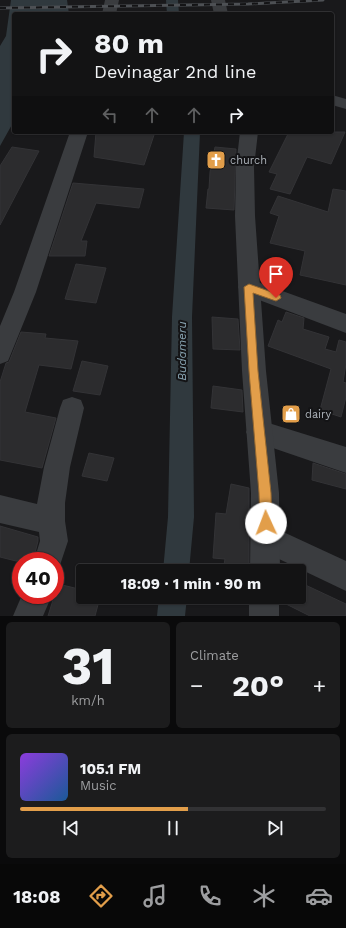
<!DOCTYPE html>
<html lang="en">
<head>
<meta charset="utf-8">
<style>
	:root { --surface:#131314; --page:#1c1c1d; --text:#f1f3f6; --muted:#9d9ea0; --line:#323234; --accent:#e29e4a }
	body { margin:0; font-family:"Work Sans",sans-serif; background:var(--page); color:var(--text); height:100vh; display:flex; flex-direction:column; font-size:15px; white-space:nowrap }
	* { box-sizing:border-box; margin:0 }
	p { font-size:13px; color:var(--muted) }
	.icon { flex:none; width:22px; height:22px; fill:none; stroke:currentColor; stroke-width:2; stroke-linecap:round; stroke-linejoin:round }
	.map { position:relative; height:616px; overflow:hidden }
	.side { display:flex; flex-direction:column; gap:6px; padding:6px; background:#0a0a0b; flex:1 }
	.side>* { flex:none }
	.banner { position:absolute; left:12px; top:12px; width:322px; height:122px; border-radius:4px; box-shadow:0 1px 3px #0004,0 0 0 1px var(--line); background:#131314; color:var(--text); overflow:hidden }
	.speed { position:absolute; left:12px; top:552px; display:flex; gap:8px; font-size:20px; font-weight:700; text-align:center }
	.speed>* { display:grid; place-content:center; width:52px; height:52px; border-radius:50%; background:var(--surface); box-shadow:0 1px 3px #0004,0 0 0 1px var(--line); line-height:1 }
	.speed .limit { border:6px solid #d22; background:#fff; color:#111 }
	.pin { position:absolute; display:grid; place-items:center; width:34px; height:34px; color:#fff; margin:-41px -17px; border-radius:50% 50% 50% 0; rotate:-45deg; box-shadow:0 0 4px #0007 }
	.pin .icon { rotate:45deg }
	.me { position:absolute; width:44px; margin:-22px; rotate:358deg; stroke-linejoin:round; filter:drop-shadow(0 0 3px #0008) }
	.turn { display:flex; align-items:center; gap:14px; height:84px; padding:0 16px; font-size:18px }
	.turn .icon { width:52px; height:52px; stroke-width:2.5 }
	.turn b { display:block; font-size:28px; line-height:34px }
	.lanes { display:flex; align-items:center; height:38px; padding:0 16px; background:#0003; justify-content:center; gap:20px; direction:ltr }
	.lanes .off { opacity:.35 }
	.big { font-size:30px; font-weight:700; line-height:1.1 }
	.side .tile { flex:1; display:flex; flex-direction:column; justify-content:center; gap:6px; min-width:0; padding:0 14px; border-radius:6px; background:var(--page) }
	.side .dial { align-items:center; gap:0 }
	.dial b { font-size:52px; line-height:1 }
	.song { display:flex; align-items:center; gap:12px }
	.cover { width:48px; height:48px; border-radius:6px; background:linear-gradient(135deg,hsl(270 70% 55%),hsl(210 70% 35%)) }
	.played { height:4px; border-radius:2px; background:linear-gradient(90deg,var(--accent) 55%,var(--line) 55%) }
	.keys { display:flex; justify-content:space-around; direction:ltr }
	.heat { display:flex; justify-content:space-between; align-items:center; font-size:22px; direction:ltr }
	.side .tiles { flex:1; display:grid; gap:6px; grid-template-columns:1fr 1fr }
	.tile:last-child { grid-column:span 2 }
	.trip { position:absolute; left:76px; top:564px; width:230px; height:40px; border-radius:4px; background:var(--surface); box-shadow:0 1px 3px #0004,0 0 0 1px var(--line); font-weight:700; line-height:40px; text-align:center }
	.menu { display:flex; height:64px; justify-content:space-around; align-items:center; background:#080808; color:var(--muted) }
	.menu .icon { width:28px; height:28px }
	.menu .current { color:var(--accent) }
	.menu b { font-size:18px; color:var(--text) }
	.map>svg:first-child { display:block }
	.water { fill:#30393e }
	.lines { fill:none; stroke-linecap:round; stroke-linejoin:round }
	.canal { fill:#30393e; fill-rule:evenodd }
	.building { fill:#2c2c2e; stroke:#333336 }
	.minor { fill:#3a3c3f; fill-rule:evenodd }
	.tertiary { fill:#3a3c3f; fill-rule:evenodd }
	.rail-casing { stroke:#4d5054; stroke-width:3 }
	.rail { stroke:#141416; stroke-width:2; stroke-dasharray:6; stroke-linecap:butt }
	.route { fill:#e29e4a; stroke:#936730 }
	.labels { text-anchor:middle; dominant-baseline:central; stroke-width:4; stroke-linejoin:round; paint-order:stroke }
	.poi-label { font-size:11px; fill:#acb2b9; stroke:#141416; text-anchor:start }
	.water-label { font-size:12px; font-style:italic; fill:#87a2b0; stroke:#141416 }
</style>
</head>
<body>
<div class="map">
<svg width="346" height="616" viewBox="0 0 346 616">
	<rect width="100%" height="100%" fill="#19191b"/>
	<path class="water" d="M11,0H67L69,14H14V121L0,146V46L6,36Z"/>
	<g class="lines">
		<g class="canal">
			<path d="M166,0H178L179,14H167Z"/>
			<path d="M184,132H200L192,317L194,517L189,571H163L168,517L172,317Z"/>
			<path d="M159,597H187L185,616H157Z"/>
		</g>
	</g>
	<g class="building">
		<path d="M96,132H155L144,165L94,157Z"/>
		<path d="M289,132H345L331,164L307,157L290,194L270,189L277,174L269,172Z"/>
		<path d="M12,147L39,151L0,225V166Z"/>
		<path d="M215,147L236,149L234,210L206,208L208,189H209L210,172Z"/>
		<path d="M73,183L144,189L139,208L96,203L81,241H87L85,256H49Z"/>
		<path d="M333,189L346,191V285L300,275L305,251L270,243L279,216L270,213L278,196L328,212Z"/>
		<path d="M76,264L106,268L96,303L65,299Z"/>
		<path d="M286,312L304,318L303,329L329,337L325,349L336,352L339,340L346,342V364L343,382L346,383V397L341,417L320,410L331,369L268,346L278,320L282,322Z"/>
		<path d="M212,317L238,319L240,350L213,349Z"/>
		<path d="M21,332L46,334L45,338L78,341L71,369L39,365L25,412L56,418L42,468L0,460V382L6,363L9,362Z"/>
		<path d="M82,361L108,366L100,395L73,391Z"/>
		<path d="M213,386L242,390L243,412L211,408Z"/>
		<path d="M89,453L114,458L107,481L82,476Z"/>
		<path d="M313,463L346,474V489L312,480Z"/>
		<path d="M231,484L249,488V571H223L225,559L213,558L216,513L226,514Z"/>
		<path d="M0,526L38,537V541L33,561H16L0,557Z"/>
		<path d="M299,582L346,604V616H310L280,601V597H299Z"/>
		<path d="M58,584L83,590V597H100L95,616H48Z"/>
	</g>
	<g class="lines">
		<g class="minor">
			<path d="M105,0H119L116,14H102Z"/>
			<path d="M332,95L346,99V109L332,105Z"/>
			<path d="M70,132H88L36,292L8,361L0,364V326L14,292Z"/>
			<path d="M249,279L346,314V333L241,293L238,287L241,281Z"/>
			<path d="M72,397L81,400L84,408L70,467L65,503V521L68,541L58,571L55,573V561H34L40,541L39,532L0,523V495L37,504L44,467L60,408L63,400Z"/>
			<path d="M259,420L346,447V473L250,440L246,432L250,424Z"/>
			<path d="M266,524L346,561V591L256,548L252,538L256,528Z"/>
			<path d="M22,595H52L43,616H13Z"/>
		</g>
		<g class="tertiary">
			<path d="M211,0H225L228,14H214Z"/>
			<path d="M240,132H258L254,167L255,216L266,371L279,493L280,571H250L251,493L242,371L235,216L236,167Z"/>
			<rect x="249" y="597" width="30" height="19"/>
		</g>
		<g class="rail-casing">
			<path id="rail" d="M0,8L248,4L323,0"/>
		</g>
		<use href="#rail" class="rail"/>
	</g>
	<path class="route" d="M249,284L280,295L281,298L276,301L253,293L258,371L271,493L272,523L270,527L266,529L262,527L260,523L259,493L249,371L244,287Z"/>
	<defs>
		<g id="church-square" transform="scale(1)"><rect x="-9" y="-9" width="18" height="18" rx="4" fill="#e29e4a" stroke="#141416"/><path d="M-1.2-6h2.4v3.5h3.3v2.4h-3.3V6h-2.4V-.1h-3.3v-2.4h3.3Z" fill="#fff"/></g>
		<g id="shop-square" transform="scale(1)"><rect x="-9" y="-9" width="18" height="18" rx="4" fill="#e29e4a" stroke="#141416"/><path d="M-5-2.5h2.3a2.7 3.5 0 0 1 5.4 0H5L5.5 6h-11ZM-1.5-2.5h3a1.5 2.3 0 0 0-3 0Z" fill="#fff"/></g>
	</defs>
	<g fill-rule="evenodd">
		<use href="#church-square" x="216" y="160"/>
		<use href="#shop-square" x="291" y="414"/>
	</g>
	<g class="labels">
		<g class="poi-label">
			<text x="230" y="160">church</text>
			<text x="305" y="414">dairy</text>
		</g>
		<g class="water-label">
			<text transform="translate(182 351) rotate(-90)">Budameru</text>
		</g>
	</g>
</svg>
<div class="speed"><div class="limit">40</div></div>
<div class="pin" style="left:276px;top:298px;background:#d93025"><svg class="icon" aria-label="arrive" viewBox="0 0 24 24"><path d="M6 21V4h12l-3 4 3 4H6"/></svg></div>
<svg class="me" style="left:266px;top:523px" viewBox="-20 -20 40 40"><circle r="19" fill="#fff"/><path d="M0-13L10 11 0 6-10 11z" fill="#e29e4a"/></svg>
<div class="trip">18:09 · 1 min · 90 m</div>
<div class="banner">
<div class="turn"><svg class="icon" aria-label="right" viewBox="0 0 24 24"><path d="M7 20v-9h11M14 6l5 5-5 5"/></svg><div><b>80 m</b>Devinagar 2nd line</div></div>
<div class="lanes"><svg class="icon off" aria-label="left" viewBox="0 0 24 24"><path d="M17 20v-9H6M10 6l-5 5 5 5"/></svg><svg class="icon off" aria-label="ahead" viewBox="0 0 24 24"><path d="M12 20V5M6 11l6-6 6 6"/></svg><svg class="icon off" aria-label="ahead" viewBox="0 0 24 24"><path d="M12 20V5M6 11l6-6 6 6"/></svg><svg class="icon" aria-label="right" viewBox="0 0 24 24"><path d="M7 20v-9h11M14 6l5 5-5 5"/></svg></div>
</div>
</div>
<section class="side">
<div class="tiles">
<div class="tile dial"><b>31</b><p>km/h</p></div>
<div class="tile"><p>Climate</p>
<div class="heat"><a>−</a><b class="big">20°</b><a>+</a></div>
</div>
<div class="tile">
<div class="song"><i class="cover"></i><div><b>105.1 FM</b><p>Music</p></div></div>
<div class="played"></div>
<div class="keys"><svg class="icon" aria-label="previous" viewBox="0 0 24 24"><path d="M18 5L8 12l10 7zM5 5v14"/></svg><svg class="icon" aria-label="pause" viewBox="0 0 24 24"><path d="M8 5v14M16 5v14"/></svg><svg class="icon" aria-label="next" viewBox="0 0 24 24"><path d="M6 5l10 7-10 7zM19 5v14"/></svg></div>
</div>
</div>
</section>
<nav class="menu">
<b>18:08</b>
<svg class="icon current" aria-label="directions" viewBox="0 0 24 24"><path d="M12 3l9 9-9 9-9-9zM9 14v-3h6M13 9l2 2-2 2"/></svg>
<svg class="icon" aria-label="music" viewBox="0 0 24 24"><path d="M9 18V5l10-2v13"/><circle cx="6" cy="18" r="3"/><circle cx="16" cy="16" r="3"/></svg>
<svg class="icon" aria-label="phone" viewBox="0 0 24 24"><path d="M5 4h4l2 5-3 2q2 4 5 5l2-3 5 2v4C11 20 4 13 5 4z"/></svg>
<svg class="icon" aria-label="climate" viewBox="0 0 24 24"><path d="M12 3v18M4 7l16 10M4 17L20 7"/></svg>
<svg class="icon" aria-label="car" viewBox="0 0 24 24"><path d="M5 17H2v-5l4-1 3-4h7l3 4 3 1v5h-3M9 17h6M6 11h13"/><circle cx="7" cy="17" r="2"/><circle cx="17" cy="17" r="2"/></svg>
</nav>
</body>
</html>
